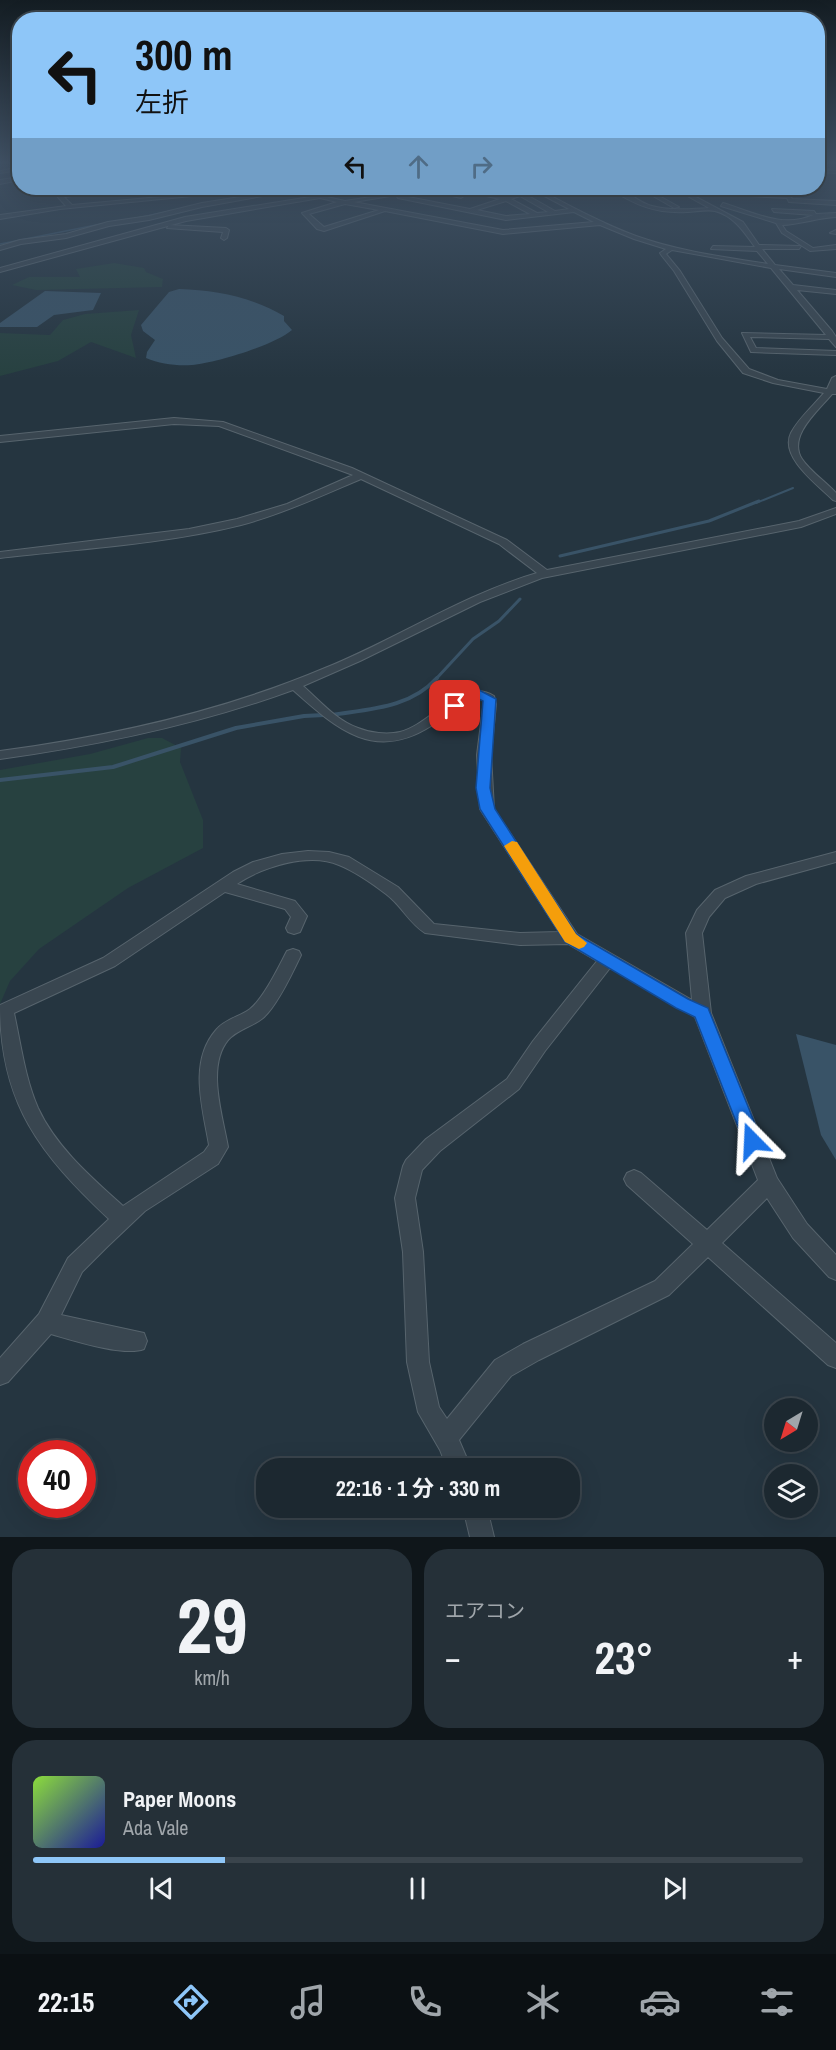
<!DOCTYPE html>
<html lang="ja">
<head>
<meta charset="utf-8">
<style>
	:root { --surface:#1c2830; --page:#253038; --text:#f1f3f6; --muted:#a0a6ab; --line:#3a444c; --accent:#8ec6f8 }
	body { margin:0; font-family:"Archivo Narrow","Noto Sans JP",sans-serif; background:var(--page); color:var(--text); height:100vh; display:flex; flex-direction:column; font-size:22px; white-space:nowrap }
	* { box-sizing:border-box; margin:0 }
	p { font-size:20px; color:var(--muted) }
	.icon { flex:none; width:33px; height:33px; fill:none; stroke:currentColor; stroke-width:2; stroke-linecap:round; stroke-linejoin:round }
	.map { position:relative; height:1537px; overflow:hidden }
	.side { display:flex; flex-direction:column; gap:12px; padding:12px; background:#0f161a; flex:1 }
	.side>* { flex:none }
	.top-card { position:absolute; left:12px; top:12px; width:813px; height:183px; border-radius:24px; box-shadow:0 6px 24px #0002,0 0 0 2px var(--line); background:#8ec6f8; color:#111; overflow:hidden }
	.needle { width:39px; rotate:218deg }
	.controls { position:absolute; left:764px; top:1398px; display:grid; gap:12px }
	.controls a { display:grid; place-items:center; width:54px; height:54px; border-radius:50%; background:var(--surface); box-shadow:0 6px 24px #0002,0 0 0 2px var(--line); font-size:30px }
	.speed { position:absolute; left:18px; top:1440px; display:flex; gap:12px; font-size:30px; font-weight:700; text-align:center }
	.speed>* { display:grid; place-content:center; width:78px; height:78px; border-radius:50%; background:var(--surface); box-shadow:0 6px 24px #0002,0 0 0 2px var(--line); line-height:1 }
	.speed .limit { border:9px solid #d22; background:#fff; color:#111 }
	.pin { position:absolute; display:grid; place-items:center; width:51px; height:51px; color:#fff; margin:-26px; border-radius:12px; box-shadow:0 3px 9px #0006 }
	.me { position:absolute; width:66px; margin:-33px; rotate:339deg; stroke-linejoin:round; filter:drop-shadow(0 0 4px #0008) }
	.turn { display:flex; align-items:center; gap:21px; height:126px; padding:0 24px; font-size:27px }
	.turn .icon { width:78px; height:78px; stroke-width:2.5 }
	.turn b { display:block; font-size:42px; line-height:51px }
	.lanes { display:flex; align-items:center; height:57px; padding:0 24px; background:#0003; justify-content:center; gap:30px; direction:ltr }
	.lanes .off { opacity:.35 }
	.big { font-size:45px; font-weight:700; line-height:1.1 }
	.side .card { flex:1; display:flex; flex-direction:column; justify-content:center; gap:9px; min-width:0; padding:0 21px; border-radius:24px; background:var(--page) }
	.side .dial { align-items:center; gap:0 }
	.dial b { font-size:78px; line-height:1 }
	.song { display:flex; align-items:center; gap:18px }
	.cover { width:72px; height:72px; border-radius:9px; background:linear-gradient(135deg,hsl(90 70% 55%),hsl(240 70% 35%)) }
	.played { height:6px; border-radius:3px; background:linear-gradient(90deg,var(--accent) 25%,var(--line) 25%) }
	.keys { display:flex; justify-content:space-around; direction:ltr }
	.heat { display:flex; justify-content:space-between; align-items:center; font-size:33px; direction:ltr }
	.side .tiles { flex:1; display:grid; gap:12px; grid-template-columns:1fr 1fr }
	.card:last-child { grid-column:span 2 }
	.trip { position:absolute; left:256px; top:1458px; width:324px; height:60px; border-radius:24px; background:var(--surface); box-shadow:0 6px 24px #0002,0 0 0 2px var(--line); font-weight:700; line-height:60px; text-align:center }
	.menu { display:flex; height:96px; justify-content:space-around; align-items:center; background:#0b1013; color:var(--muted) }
	.menu .icon { width:42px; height:42px }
	.menu .current { color:var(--accent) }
	.menu b { font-size:27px; color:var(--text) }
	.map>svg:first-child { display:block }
	.green { fill:#274140 }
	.water { fill:#395367 }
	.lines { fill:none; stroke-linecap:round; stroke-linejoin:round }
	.stream-far3 { stroke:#395367; stroke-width:1.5 }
	.stream-far2 { stroke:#395367; stroke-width:2 }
	.stream-far1 { stroke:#395367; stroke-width:3 }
	.stream { stroke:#395367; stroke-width:4 }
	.minor-casing { stroke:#57646d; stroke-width:2 }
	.minor { fill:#394650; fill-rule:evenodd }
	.route { fill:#1a73e8; stroke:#114b97; stroke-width:1.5 }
	.slow { fill:#f59e0b }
</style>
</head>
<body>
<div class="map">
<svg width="836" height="1537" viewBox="0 0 836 1537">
	<rect width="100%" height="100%" fill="#253540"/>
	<g class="green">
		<path d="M114,263L144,268L146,272L163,279L162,287L36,290L12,285L29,277H80L76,269Z"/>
		<path d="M139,310L131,335L136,358L91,342L58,361L0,376V333L50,335L63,320L85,314Z"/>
		<path d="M148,738H162L181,748L180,762L203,820V848L128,888L39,949L10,981L0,1004V770L90,754Z"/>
	</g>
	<g class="water">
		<path d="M179,289C216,290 252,297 284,316V321L292,330C275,345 215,363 192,365C176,366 160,364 146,358L147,352L155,340L143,331L141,325L169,292Z"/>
		<path d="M45,291L101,293L93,310L54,315L37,327H0V323Z"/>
		<path d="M796,1034L836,1045V1160L821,1135Z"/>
	</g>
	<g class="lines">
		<g class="stream-far3">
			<path d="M235,198L247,196L262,188"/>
			<path d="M132,219L184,208"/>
			<path d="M0,244L101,224"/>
		</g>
		<path class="stream-far2" d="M756,503L793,488"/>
		<g class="stream-far1">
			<path d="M560,556L709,521L759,501"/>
			<path d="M436,679L473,639L499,621L520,599"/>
		</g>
		<g class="stream">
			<path d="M332,715C370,709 410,708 437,678"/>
			<path d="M0,780L113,767L236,728L304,716L324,715"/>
		</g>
		<g class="minor-casing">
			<g id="minor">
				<path d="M20,167V170L0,173V171Z"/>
				<path d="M818,170L836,171V173L818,172Z"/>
				<path d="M20,177V180L0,184V180Z"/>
				<path d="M235,188H245L212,194L60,209L0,219V215L66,206L57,196L60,194L99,190L102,192L64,197L72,205L182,195Z"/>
				<path d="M298,188H307L202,207L149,220L109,226L66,238L21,244L0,250V246L20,240L66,234L108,222L149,216L202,203Z"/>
				<path d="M366,188H375L327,197L345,201L429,188L398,195L470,209L500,199L449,188L506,197L536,188C568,205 601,223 636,236C678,251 724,257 768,264L757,251L711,249L713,246L755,247C744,232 734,216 715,211C707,209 695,212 687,212C657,214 634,205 609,188C623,186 638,203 652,206C670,211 690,209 709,208L673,188H679L743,222L759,245L801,246L799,249H762L775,265L836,273V277L779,269L793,285L836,290V294L797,290L832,331L836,337V347L829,339L750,337L756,348L836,351V355L751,352L742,333L826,335L771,268L672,250L666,254L680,271L722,338L749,369L778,380L827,389L832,378L836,376V394H832C819,410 787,436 802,459C810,471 826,482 836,493V501L833,500C818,485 779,457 791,433C798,419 814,405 824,393L773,383L743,373L717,341L674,271L662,256L660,253L666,249L634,239L600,225L503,234L385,211L324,231L317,229L302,213L337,202L320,198L186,221L0,272V268L185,217ZM535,191L569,209L555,211L525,194ZM396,195L398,198L506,220L574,212L594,222L503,230L354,202ZM520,196L548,212L537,213L511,199ZM506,201L530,214L506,216L477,210ZM345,204L379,210L324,227L309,214Z"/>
				<path d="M432,188L461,194L464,196L461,198L430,191Z"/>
				<path d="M639,188H645L679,207L674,208Z"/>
				<path d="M713,191L790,195L792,199L836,201V205L789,202L787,198L711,194Z"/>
				<path d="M723,203C753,212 783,229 813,215L774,212L772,209L814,211L816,214L836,213V217C817,218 802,224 782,225L786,231L813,248L836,245V249L810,251L782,233L776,223L721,206Z"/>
				<path d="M169,225L226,228L229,230L227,238L224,240L221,238L223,232L167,228Z"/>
				<path d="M836,230V234L830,233Z"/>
				<path d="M174,418L223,422L352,468L507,540L547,570L799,521L836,508V514L801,527L542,578L480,602L360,661L303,686C320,701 336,720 358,728C370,733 387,735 400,732C430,725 463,676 494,696L496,704L491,755L494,809L577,934L692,1000L686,933L697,910L715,890L746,876L836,852V862L756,884L725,898L709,917L702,933L711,1013L777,1178L807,1224L836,1255V1280L829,1277L793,1238L767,1198L722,1243L836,1343V1368L828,1365L708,1257L669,1295L539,1360L511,1376L459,1440L471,1468H447L440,1450L418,1412L407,1362L403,1252L395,1198L403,1166L406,1160L426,1139L507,1079L533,1041L597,961L568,944L520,945L425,933C409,923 401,905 386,894C373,884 354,871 339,865C309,852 262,867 237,884L295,901L307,916L300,932L294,934L288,932L286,928L291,917L285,909L225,892L115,966L14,1013C21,1045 25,1078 38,1108C56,1147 91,1177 123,1206L204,1152L209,1145C203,1109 188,1062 216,1030C225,1019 239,1017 250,1009C264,998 279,966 287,951L293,949L299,951L301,955C293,972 277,1006 263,1018C252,1027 238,1029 228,1040C206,1067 223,1117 228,1147L218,1164L145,1211L107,1247L82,1272L61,1315L144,1333L147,1341L144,1349C124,1357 72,1340 51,1334L8,1382L0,1385V1358L39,1314L68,1258L109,1219C40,1154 0,1104 0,1005L103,958L233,872L253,862L282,854L308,851L329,852L349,857L398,887L434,924L520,933L559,932L480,809L477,755L484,700L479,698C462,701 446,717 431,726C373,763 335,727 293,690C197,725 100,745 0,759V751C112,736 221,712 325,668C397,639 462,595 537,573L499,544L361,479C321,496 282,514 241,525C165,544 78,549 0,558V552L189,529L237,519L287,504L353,475L219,426L174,424L0,442V436ZM610,968L695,1017L758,1180L707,1230L641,1173L634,1170L627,1173L624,1179L627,1185L693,1244L655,1281L523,1344L495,1360L447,1419L439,1407L429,1362L423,1252L415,1198L422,1170L440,1151L519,1089L545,1051Z"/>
				<path d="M463,1508H487L494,1537H470Z"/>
			</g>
		</g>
		<use href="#minor" class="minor"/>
	</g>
	<linearGradient id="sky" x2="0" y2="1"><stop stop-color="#141d23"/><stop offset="0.43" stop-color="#405164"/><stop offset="1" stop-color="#405164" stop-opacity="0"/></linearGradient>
	<rect width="836" height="378" fill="url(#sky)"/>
	<path class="route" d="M479,690L496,699L490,788L495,809L576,934L688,999L708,1008L762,1141L759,1147L752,1149L746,1147L695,1017L676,1008L565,942L480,809L476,788L483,701L479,699L455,710L449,706Z"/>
	<path class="slow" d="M512,841L517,842L576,934L587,943L584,947L579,949L565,942L504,846Z"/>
</svg>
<div class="controls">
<a><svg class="needle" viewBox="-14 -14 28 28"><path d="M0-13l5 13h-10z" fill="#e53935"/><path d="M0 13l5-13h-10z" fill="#a0a6ab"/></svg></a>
<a><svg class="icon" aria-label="layers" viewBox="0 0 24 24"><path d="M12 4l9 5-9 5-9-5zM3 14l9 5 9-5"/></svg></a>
</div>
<div class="speed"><div class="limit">40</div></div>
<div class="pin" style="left:455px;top:706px;background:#d93025"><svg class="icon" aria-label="arrive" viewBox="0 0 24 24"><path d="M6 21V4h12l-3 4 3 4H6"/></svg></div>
<svg class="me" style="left:752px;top:1141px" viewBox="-20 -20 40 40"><path d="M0-17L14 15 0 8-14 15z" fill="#1a73e8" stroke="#fff" stroke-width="4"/></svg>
<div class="trip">22:16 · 1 分 · 330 m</div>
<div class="top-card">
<div class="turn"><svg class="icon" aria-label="left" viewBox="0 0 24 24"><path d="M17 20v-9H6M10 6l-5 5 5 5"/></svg><div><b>300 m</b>左折</div></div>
<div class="lanes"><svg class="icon" aria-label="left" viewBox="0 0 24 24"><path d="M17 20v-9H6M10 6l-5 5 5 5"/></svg><svg class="icon off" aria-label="ahead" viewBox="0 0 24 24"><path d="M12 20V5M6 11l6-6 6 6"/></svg><svg class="icon off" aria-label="right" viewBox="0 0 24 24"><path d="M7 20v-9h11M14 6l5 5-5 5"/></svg></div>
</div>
</div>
<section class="side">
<div class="tiles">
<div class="card dial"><b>29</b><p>km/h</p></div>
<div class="card"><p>エアコン</p>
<div class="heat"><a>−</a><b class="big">23°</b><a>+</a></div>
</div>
<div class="card">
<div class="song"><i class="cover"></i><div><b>Paper Moons</b><p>Ada Vale</p></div></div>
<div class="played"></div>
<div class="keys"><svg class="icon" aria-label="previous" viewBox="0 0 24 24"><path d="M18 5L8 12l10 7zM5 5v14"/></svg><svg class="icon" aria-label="pause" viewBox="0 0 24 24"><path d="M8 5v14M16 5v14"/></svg><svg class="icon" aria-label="next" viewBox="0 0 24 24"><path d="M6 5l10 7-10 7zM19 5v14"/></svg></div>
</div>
</div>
</section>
<nav class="menu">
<b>22:15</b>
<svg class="icon current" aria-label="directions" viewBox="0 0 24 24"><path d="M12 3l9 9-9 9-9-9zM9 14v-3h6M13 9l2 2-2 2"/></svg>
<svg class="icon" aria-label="music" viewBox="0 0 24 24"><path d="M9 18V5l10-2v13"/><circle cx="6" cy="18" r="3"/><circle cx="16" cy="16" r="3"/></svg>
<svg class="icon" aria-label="phone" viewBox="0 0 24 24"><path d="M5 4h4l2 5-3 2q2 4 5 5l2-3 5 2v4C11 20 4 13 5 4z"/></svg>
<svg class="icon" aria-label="climate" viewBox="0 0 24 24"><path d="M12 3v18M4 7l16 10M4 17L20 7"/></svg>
<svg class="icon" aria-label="car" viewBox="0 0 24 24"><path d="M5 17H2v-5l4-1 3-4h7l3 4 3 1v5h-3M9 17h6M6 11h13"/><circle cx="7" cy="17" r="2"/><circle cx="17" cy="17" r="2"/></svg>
<svg class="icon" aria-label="filters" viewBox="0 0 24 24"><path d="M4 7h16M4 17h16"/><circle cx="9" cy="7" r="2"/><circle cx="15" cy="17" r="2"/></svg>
</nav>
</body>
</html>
